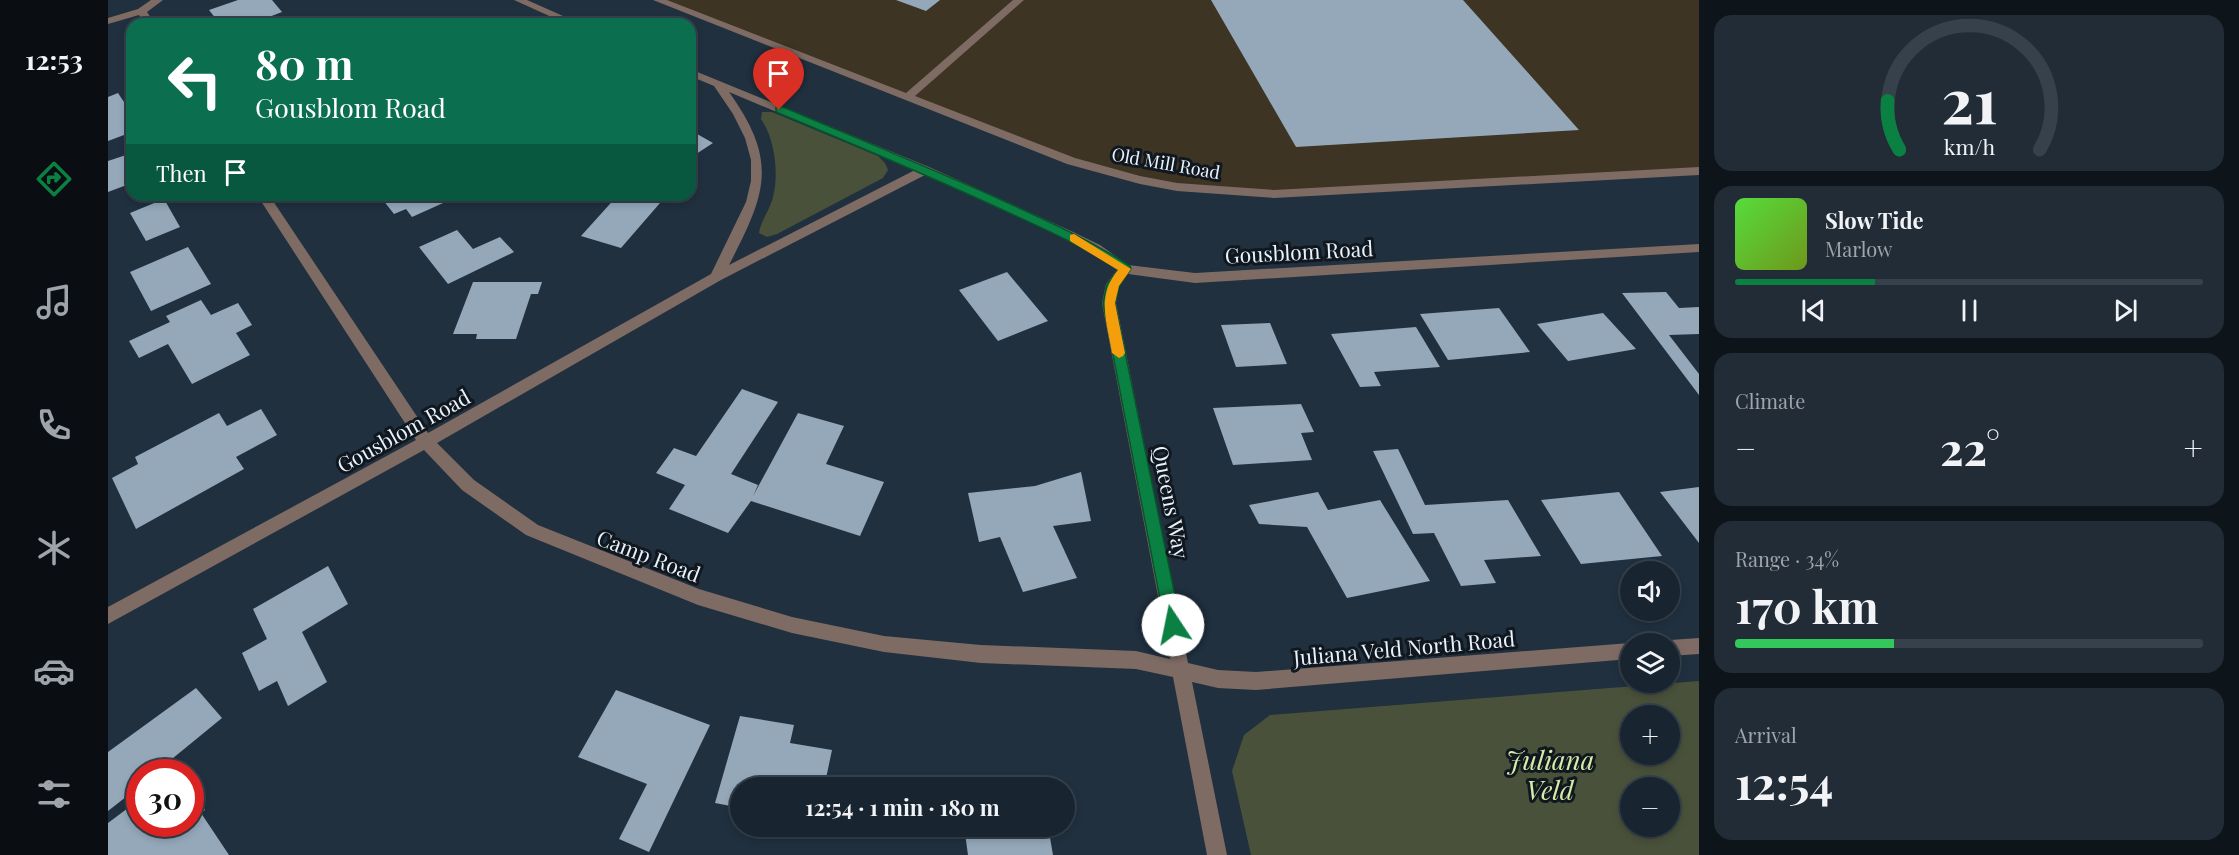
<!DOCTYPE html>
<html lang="en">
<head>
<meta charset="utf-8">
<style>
	:root { --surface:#18242f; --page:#212c37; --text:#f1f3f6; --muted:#9fa4aa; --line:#36414b; --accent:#0b8043 }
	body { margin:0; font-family:"Playfair Display",serif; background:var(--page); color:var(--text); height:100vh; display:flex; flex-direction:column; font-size:22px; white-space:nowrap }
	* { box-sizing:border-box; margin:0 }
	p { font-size:20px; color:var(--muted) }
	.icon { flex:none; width:33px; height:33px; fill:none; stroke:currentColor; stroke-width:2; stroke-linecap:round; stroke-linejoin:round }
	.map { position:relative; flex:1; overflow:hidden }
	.details { display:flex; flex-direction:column; gap:15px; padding:15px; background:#0d141a; width:540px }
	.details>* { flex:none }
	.top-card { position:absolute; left:18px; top:18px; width:570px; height:183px; border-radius:18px; box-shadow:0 3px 9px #0003,0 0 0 2px var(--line); background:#0b6e4f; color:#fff; overflow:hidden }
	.controls { position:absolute; left:1512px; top:561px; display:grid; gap:12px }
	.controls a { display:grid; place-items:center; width:60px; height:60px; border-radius:50%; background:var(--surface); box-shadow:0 3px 9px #0003,0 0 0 2px var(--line); font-size:30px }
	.speed { position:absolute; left:18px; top:759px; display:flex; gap:12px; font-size:30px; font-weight:700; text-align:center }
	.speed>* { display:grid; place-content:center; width:78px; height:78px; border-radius:50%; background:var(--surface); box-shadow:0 3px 9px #0003,0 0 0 2px var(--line); line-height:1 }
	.speed .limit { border:9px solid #d22; background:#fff; color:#111 }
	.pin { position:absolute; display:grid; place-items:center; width:51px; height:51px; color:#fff; margin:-62px -26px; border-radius:50% 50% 50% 0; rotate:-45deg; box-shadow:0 0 6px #0007 }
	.pin .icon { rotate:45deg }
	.me { position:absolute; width:66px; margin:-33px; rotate:349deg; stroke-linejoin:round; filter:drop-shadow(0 0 4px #0008) }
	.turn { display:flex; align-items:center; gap:21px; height:126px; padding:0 30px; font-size:27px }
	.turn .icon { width:78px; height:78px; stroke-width:2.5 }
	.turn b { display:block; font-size:42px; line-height:51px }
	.then { display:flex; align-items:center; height:57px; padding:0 30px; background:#0003; gap:12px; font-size:22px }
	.big { font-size:45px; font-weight:700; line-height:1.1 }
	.details .card { flex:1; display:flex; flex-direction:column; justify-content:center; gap:9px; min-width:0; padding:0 21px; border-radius:18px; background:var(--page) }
	.details .dial { align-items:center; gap:0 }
	.dial svg { height:156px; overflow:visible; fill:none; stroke:var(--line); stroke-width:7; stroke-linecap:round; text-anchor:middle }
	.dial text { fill:var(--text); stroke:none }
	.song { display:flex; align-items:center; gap:18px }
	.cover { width:72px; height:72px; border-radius:9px; background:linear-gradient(135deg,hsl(110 70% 55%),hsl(80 70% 35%)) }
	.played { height:6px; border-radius:3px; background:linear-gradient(90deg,var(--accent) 30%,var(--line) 30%) }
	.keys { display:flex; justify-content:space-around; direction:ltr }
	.heat { display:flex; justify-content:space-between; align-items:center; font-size:33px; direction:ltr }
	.charge { height:9px; border-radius:4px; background:linear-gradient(90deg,#34c759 34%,var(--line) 0) }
	.trip { position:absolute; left:622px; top:777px; width:345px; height:60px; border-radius:30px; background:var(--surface); box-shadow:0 3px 9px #0003,0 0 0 2px var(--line); font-weight:700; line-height:60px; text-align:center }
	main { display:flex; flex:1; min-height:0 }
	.tabs { display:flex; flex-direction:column; width:108px; justify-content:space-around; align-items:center; background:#0a0e13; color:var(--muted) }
	.tabs .icon { width:42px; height:42px }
	.tabs .current { color:var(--accent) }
	.tabs b { font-size:27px; color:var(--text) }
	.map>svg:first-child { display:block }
	.industrial { fill:#3e3424 }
	.green { fill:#49513a; fill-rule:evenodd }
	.building { fill:#94a8ba }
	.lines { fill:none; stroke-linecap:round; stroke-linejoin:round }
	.minor { fill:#7e6b63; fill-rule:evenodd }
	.route { fill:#0b8043; stroke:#07532c; stroke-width:1.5 }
	.slow { fill:#f59e0b }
	.labels { text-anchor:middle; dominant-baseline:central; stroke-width:6; stroke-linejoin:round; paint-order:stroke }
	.far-street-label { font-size:18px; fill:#e8f2fc; stroke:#10171e }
	.street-label { font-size:21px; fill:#e8f2fc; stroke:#10171e }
	.near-park-label { font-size:26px; font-style:italic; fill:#d6eda9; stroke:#10171e }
</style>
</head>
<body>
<main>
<nav class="tabs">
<b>12:53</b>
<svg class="icon current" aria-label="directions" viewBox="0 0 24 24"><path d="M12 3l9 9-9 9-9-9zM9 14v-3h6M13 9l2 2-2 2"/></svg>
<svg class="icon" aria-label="music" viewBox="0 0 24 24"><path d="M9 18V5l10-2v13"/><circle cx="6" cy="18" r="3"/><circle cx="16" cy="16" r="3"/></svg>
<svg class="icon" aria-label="phone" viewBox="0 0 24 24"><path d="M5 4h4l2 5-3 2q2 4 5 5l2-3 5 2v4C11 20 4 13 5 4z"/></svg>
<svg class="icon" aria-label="climate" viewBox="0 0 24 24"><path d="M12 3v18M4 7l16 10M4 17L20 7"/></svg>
<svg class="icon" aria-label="car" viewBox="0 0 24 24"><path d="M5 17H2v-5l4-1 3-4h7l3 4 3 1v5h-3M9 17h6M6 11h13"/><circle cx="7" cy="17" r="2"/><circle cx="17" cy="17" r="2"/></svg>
<svg class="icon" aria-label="filters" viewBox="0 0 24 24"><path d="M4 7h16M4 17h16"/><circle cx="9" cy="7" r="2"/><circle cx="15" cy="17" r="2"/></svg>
</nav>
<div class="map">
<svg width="1591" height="855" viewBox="0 0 1591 855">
	<rect width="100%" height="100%" fill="#20303f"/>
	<path class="industrial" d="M550,0H1591V171L1201,193L1102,191L997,172Z"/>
	<g class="green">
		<path d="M654,112H664L770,156L777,163L780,170L775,178L669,234L659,237L651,233C653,220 662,210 665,197C671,174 667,139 653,119Z"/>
		<path d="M1591,681V855H1143L1124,771L1136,735L1162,715ZM1522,716H1562V754H1522ZM1522,788H1562V826H1522Z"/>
	</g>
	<g class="building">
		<path d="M130,0H164L174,12L143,24H112L101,10Z"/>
		<path d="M788,0H832L818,11Z"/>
		<path d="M1103,0H1355L1471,130L1188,147Z"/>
		<path d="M10,93L24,114V132L0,141V97Z"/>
		<path d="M582,130L605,143L582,158Z"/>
		<path d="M24,153V183L0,192V161Z"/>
		<path d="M271,195H340L344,199L304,217L298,209L286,214Z"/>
		<path d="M510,195H525L552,203L513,248L473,236Z"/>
		<path d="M56,199L72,227L38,241L22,213Z"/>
		<path d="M349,230L365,249L392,237L406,252L340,284L311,247Z"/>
		<path d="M80,247L103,284L43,311L22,272Z"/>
		<path d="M899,272L940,321L890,341L851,290Z"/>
		<path d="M365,282H434L430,294H423L408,339H368L369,334H345Z"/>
		<path d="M1558,292L1571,308L1591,307V334L1561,335L1591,374V395L1514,293Z"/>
		<path d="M93,300L103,315L130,303L144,325L128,333L142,355L84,384L60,344L31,358L21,341L62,322L58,316Z"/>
		<path d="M1391,308L1422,352L1340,360L1312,314Z"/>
		<path d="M1495,313L1528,349L1460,361L1429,324Z"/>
		<path d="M1162,323L1179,364L1128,367L1113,325Z"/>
		<path d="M1308,327L1332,367L1266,372L1273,386L1252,387L1223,334Z"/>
		<path d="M634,389L670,402L623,474L650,485L645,496L690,413L736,426L718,464L776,482L752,536L643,501L620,533L561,509L577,485L548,473L566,448L588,456Z"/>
		<path d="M1193,404L1206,432L1193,433L1204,460L1125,465L1105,408Z"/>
		<path d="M153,409L169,435L128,457L136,469L28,529L4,478L30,464L27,457L111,413L119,426Z"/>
		<path d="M1290,449L1317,505L1400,500L1433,556L1376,560L1388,583L1353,586L1326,533L1305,534L1265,451Z"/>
		<path d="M973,472L983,521L945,526L969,578L915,592L892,537L871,542L860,493L927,486Z"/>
		<path d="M1591,487V543L1552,492Z"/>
		<path d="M1210,492L1220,510L1272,500L1322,581L1239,598L1199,527L1151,524L1141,505Z"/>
		<path d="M1511,492L1554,556L1473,564L1433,500Z"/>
		<path d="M220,566L240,604L194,632L219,682L180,706L169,681L151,691L134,653L159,639L145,609Z"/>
		<path d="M88,688L114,718L48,772H32V786L0,811V752Z"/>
		<path d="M508,690L602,725L541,852L511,839L539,784L470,757Z"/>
		<path d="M632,716L686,725L682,743L724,750L716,788H633V808L607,803Z"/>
		<path d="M82,789L97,810L93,813L121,855H0V823L32,799V824H82Z"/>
		<path d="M856,826H940L945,855H860Z"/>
	</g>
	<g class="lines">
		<g class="minor">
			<path d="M43,0H55L39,12L47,24H37L31,15L0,24V18L30,9Z"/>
			<path d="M406,0H419L473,24H459Z"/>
			<path d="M545,0H559L798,93L905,0H916L807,96L967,158L1032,176L1069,183L1166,190L1591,167V175L1166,198L1069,191L1032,184L959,164Z"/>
			<path d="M582,69L821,167L963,231L992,245L1020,265L1087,273L1591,244V252L1087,283L1020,274L1011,285L1008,303L1080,663L1110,670L1148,672L1522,643L1525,644H1522V659L1148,690L1110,688L1084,682L1119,855H1099L1065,677L1028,669L873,663L776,652L684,633L590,605L418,535L354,490L316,450L0,624V607L308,440L149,195H161L320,433L603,274L638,202L643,181V160L637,138L625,114L606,86L582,76ZM621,92L807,170L621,265C658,193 671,162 621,92ZM817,175C882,204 951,229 1009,270L998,284L994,303L1062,659L1028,651L873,645L776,636L684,617L591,589L430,525L366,480L329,443L613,280Z"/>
			<path d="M1591,638V654L1562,656V644H1555L1562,640Z"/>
		</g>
	</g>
	<path class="route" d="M668,107H675C746,137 817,166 887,197C933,218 979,238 1022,266L1023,269L1011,286L1007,303L1073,625L1070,630L1065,632L1059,630L1057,625L995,303L999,284L1010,270C971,243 927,225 884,205C812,172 740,142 668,112Z"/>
	<path class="slow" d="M966,234L1023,269L1011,286L1007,303L1017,353L1015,356L1011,358L1004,353C999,322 988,296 1010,270L962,241V235Z"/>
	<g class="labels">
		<g class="far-street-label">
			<text transform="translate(1058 163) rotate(10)">Old Mill Road</text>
		</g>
		<g class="street-label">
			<text transform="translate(1191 251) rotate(-3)">Gousblom Road</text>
			<text transform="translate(295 430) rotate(-29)">Gousblom Road</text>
			<text transform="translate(1064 502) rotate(79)">Queens Way</text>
			<text transform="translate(541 555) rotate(21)">Camp Road</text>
			<text transform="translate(1296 647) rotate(-5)">Juliana Veld North Road</text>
		</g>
		<g class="near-park-label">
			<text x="1442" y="759">Juliana<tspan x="1442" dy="30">Veld</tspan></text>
		</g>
	</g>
</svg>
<div class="controls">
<a><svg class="icon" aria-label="sound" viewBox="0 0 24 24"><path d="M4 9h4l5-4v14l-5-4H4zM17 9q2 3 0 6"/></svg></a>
<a><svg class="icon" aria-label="layers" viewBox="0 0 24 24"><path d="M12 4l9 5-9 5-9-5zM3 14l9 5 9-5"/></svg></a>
<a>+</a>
<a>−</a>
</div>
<div class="speed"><div class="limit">30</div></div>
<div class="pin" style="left:671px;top:110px;background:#d93025"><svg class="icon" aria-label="arrive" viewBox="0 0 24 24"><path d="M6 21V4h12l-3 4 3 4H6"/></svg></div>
<svg class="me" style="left:1065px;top:625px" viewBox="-20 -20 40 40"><circle r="19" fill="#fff"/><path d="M0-13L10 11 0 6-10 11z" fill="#0b8043"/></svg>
<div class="trip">12:54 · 1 min · 180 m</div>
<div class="top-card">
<div class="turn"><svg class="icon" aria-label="left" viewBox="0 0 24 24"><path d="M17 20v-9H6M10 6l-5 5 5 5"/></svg><div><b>80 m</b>Gousblom Road</div></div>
<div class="then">Then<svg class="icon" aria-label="arrive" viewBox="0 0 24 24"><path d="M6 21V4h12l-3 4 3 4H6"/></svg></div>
</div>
</div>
<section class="details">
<div class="card dial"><svg viewBox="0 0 100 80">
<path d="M14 69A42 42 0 1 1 86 69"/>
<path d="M14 69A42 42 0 0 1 8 44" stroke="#0b8043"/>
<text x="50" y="56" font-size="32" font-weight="700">21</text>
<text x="50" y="72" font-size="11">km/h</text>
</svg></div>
<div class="card">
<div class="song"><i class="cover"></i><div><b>Slow Tide</b><p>Marlow</p></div></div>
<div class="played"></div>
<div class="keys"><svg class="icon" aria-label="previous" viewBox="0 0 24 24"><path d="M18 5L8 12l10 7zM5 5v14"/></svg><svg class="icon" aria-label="pause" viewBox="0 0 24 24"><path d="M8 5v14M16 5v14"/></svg><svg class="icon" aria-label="next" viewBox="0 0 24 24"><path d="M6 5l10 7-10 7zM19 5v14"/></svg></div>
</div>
<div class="card"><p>Climate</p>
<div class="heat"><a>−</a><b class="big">22°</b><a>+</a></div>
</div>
<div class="card"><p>Range · 34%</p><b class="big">170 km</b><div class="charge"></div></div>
<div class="card"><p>Arrival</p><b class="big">12:54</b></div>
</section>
</main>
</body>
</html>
